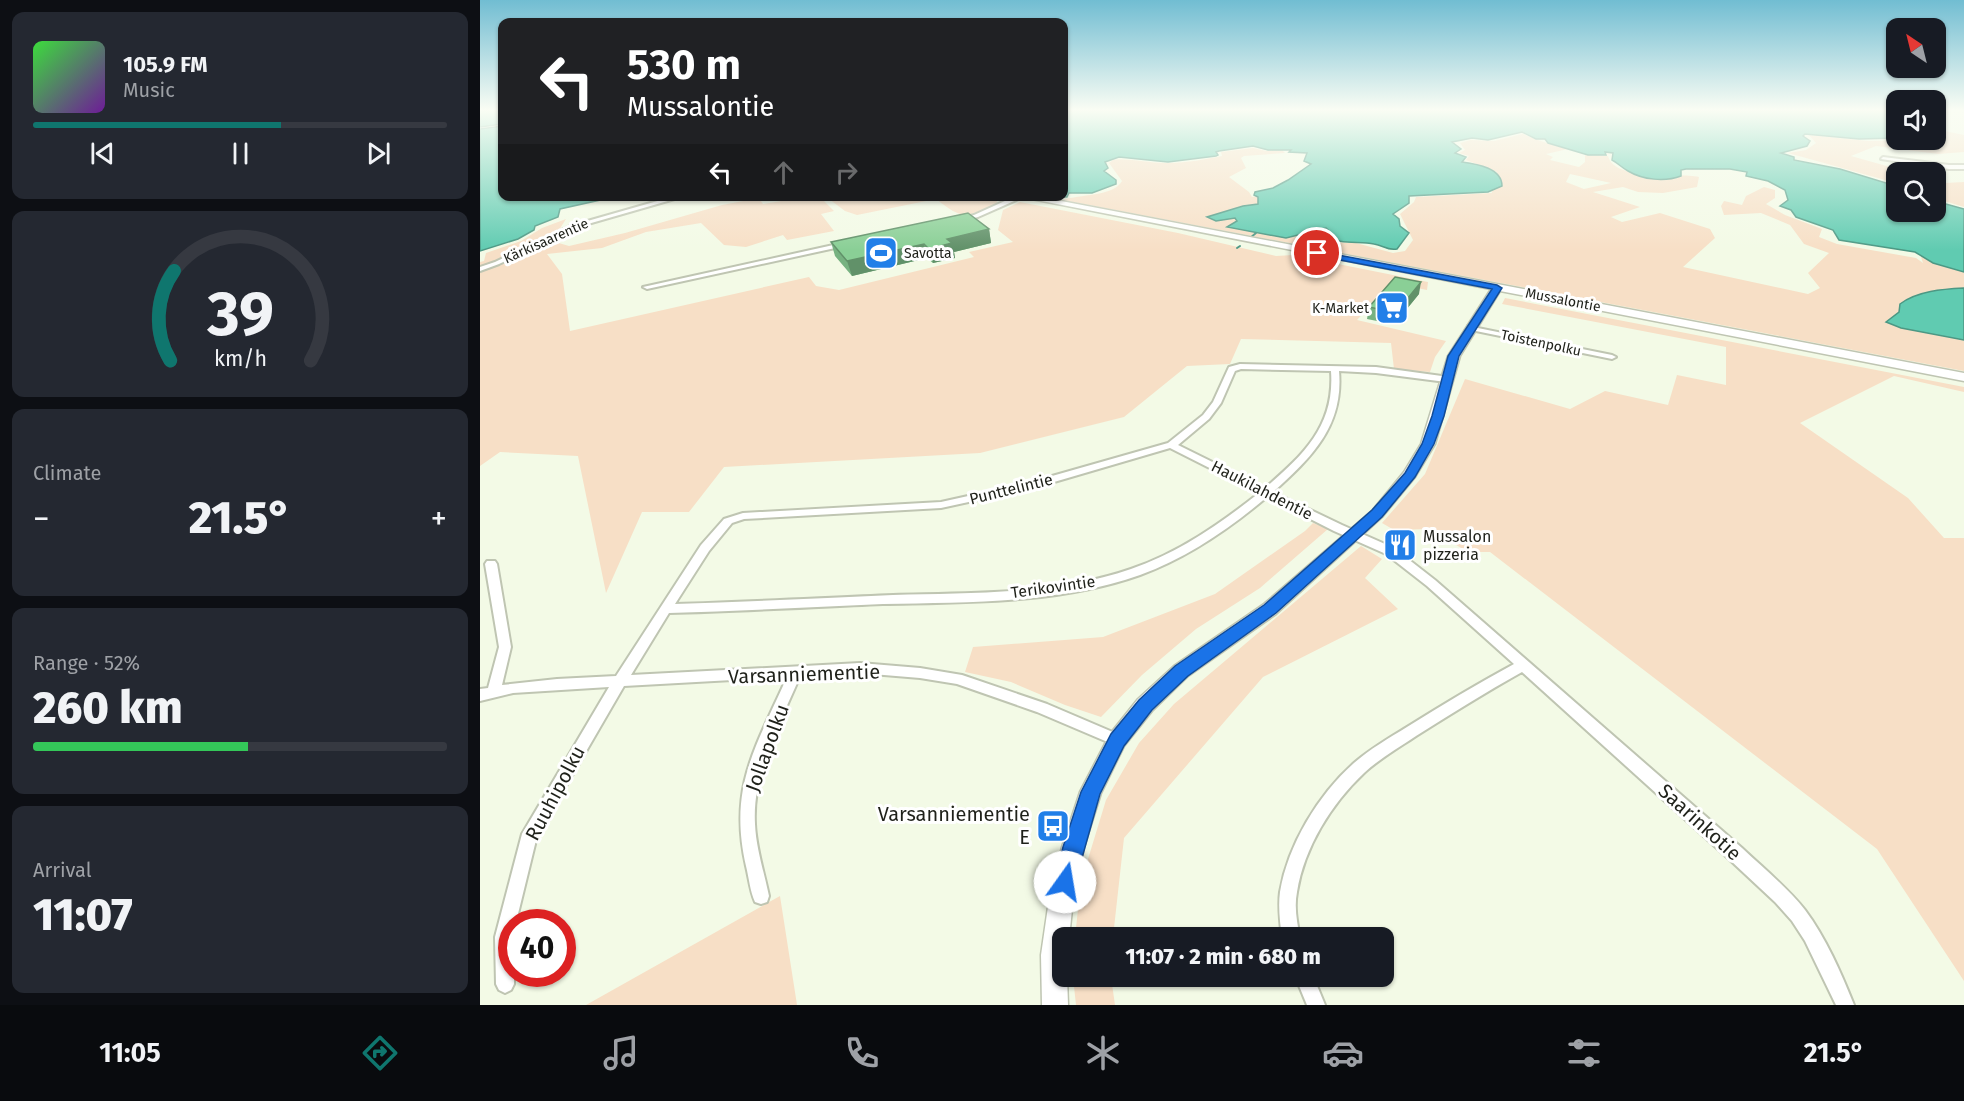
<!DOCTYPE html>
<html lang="en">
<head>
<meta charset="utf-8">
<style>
	:root { --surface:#171b24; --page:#242831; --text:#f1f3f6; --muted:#9ea1a6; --line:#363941; --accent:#0f766e }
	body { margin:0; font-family:"Fira Sans",sans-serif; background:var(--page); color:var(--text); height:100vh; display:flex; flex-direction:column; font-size:22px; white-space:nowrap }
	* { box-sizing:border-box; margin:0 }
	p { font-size:20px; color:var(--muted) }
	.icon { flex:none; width:33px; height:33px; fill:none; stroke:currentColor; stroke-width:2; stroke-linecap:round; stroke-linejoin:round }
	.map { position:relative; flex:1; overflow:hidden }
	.panel { display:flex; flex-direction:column; gap:12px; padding:12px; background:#0d0f14; width:480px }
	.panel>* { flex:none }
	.top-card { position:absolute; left:18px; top:18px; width:570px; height:183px; border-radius:12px; box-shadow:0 2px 4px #0004; background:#202124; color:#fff; overflow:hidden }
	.needle { width:39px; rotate:325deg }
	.tools { position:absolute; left:1406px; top:18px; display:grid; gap:12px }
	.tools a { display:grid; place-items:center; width:60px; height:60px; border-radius:12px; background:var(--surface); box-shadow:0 2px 4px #0004; font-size:30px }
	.speed { position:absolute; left:18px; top:909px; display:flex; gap:12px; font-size:30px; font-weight:700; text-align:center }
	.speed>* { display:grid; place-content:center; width:78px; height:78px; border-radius:50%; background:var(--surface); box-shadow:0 2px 4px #0004; line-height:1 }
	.speed .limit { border:9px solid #d22; background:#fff; color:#111 }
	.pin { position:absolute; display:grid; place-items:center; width:51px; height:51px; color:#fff; margin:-26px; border:3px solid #fff; border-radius:50%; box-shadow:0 2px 6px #0007 }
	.me { position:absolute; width:66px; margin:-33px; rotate:13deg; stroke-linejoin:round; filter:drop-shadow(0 0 4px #0008) }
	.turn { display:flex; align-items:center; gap:21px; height:126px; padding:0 30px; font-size:27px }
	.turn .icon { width:78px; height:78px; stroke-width:2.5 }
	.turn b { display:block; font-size:42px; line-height:51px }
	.lanes { display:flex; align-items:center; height:57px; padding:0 30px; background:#0003; justify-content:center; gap:30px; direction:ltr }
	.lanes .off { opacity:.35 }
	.big { font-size:45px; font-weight:800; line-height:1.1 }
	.panel .tile { flex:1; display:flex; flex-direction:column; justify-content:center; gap:9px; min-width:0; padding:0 21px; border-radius:12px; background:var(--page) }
	.panel .dial { align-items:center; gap:0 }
	.dial svg { height:156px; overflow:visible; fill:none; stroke:var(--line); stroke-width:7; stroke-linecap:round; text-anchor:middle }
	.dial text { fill:var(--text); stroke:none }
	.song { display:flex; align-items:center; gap:18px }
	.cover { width:72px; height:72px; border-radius:9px; background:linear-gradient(135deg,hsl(120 70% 55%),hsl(280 70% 35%)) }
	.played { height:6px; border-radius:3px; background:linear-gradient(90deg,var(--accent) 60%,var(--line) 60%) }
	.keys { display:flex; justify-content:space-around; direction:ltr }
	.heat { display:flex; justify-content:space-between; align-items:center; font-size:33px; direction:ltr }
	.charge { height:9px; border-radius:4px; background:linear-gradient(90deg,#34c759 52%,var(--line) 0) }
	.trip { position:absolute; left:572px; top:927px; width:342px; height:60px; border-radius:12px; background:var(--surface); box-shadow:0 2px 4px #0004; font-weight:800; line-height:60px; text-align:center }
	.menu { display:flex; height:96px; justify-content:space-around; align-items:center; background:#090b0e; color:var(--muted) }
	.menu .icon { width:42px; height:42px }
	.menu .on { color:var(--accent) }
	.menu b { font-size:27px; color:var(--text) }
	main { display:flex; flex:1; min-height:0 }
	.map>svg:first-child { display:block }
	.green { fill:#f7dfc6; fill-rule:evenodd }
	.water { fill:#60cbb1; stroke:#4c9884; stroke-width:1.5 }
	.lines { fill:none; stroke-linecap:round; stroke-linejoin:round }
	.stream { stroke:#4c9884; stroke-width:2 }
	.street-casing { stroke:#bfc5b2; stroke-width:4 }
	.secondary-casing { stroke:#bfc5b2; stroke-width:3 }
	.street { fill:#fff; fill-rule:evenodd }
	.secondary { fill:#fff; fill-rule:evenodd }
	.wall { fill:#77b281 }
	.shaded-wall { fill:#619169 }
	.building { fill:#8acf96; stroke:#619169; stroke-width:1.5 }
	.route { fill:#1a73e8; stroke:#114b97; stroke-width:1.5 }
	.labels { text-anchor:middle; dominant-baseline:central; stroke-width:6; stroke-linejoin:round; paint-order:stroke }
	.far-street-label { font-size:14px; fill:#1f211a; stroke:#fff }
	.far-poi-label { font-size:14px; fill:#1f211a; stroke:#fff; text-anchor:start }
	.street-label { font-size:16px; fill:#1f211a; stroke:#fff }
	.poi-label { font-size:16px; fill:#1f211a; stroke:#fff; text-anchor:start }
	.near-street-label { font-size:20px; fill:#1f211a; stroke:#fff }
	.near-poi-label { font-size:20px; fill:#1f211a; stroke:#fff; text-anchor:end }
</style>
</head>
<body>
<main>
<section class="panel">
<div class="tile">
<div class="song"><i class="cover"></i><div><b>105.9 FM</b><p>Music</p></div></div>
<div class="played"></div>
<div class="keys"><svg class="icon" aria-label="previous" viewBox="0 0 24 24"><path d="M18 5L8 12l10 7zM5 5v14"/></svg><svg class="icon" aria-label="pause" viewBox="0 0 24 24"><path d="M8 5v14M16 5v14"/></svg><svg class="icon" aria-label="next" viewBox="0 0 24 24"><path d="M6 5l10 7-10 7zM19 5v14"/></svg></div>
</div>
<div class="tile dial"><svg viewBox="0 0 100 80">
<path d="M14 69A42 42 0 1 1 86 69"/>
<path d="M14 69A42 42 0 0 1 16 23" stroke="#0f766e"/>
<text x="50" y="56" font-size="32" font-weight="700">39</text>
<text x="50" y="72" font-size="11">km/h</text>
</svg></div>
<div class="tile"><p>Climate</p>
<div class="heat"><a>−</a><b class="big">21.5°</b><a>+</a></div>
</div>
<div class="tile"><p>Range · 52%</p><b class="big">260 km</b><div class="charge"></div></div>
<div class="tile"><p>Arrival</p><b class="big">11:07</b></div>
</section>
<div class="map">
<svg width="1484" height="1005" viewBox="0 0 1484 1005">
	<rect width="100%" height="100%" fill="#f3fae6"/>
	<g class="green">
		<path d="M1455,129L1484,135V152L1458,154L1396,146L1371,156L1428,172H1416V183L1308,153L1326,150L1336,143L1329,135L1388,141L1455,140Z"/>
		<path d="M1043,134C1058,140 1071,145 1088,149L1066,154L1073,157L1070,160L1099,167L1105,162V155L1128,156C1135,182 1198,172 1219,177L1217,187L1183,193L1158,192L1143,187L1113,192L1160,207L1131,217L1142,222L1180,213L1230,229L1235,238L1203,267L1328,294L1340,288L1328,273L1349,253L1324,244L1310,225L1281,213L1244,215L1241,206L1244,201L1262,205L1266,196L1284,187L1295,190V198L1286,204L1305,215L1342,229L1339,237L1357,244L1436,258L1443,263L1440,254L1484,258V371L583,200C599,194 633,197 642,181L629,163L633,160C652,158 671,164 690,163C705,163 728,159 742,156L741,152L773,148L786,151L802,150L805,153L764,156L761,158L766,168L749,177L769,192L772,197L780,196L825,235L823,236L836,231L842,232L848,242L876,243L913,253L925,251L933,240L920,214L934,202L936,197L1012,193L1010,184L1016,180L1017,172L986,160L989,156L979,153L985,150L980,143L991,140L1014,141ZM1090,174L1131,183L1104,189L1086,182Z"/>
		<path d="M1455,180L1465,183L1484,182V207L1455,198Z"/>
		<path d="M361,196H512L516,197L517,203C486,217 484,221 456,199L377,215L365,211L349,199Z"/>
		<path d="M326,197H340L354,211L341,214L354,231L307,240L303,235L266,247L244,245L221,223L166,232L122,248L67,254L82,274L90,331L329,277L336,286L359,290L494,257L489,252L533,242L518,230L523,210L540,202L698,233L796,256L813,255L948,282L947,290L911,283L877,320L966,341L955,357L950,372L914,369L911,343L761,339L750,364L707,366L644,417L500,453L244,467L209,512H162L126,593L98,456L20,452L0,466V262L4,261L6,253L41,241L62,228L86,219L72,241L89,246L145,233L242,205L279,198L283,204Z"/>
		<path d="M1025,298L1484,387V392L1414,376L1320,423L1428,498L1464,538H1484V981L1397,849L1010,552H988L949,529L914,530L902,523L945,474L985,379L1090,409L1125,391L1188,405L1197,375L1246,385V347L1022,304Z"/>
		<path d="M833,523L848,529L780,588L716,629L662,675L621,717L585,705L531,682L485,672L493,647L623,637L735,594L825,531Z"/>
		<path d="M881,546L902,559L885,578L918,609L783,677L644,838L633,937H595L601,882L626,800L659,743L694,704Z"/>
		<path d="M300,896L317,1005H106Z"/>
		<path d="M593,977H631L635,1005H596Z"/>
	</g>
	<g class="water">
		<path d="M0,110H22V124L0,127Z"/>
		<path d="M584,110H1416V138L1379,139L1325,134L1323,136L1330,141L1327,146L1301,153L1314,157V160L1360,169L1416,186V212H1455V201L1484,209V272L1453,263L1435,252L1359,240L1353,230L1316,217L1311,210L1300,206L1308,200L1305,190L1288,181L1266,176L1267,172L1250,169H1206L1201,170V176C1185,182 1163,180 1148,171C1142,168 1138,163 1132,160L1133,153L1125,152L1126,155H1108L1068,143L1065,139H1056L1042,132L1008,140L992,138L972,142L981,149L975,153L986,157L982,162C997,164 1022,168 1022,186L1008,192L929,196V203L913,214L919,219L920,226L929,233L917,249C907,251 903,245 894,244C879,241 859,245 846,236L848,230L846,228L806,238L747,227L757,221L755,218L736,221L727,217L763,206L778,204V197L774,195L775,192L793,188L808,180L831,164L824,161L827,153L809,152L811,150H788L773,146L739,151L736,152L738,155L736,156L688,162L639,157L625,162L628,168L624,171L636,180V184L612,193H589L587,197H568L584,196Z"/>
		<path d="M22,126V196L134,197L80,209L78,217L55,226L54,230L38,239L0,251V129Z"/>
		<path d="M1484,288V340L1421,328L1406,322L1419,312L1420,304C1437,291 1463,289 1484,288Z"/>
	</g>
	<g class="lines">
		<g class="stream">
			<path d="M770,238L776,233"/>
			<path d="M757,248L760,246"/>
		</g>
		<g class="street-casing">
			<g id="street">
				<path d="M1403,157L1469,165H1484V169H1469L1401,159Z"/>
				<path d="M195,196H205L94,228L19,264L0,271V267L15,262L90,226Z"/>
				<path d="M536,196L543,197L498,217L479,222L476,220L494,215Z"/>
				<path d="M367,242L370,244L369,245L167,289L163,287Z"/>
				<path d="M988,326L1132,355L1136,357L1132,359L991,330H988Z"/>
				<path d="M760,364L896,367L969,377V381L966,382L896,373L859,371C864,426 831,458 793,492L862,525L914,548L955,580L1262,848C1283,868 1307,887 1325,910C1346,938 1361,973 1374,1005H1356L1325,941L1312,921L1295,902L1250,860L1042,672C1006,692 971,714 936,736C918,748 899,759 884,773C851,804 824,848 817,892C814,907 817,922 820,938H802C800,922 798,907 800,892C808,845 838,795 874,763C890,749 909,738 927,727C962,705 997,684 1034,664L947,586L906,554L854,531L787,497C749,529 707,558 660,575C578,604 488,602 403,604C332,607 261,611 189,613L151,675L380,663L440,668L482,675L567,704L642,736L644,740L642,744L637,746L557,712L477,684L440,678L380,673L320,676C300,724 272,771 275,824C276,848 284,872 289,896L287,902L281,904L275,902C270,891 269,878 266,866C248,787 276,747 307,677L144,686L57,836L36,922H32V974H34V984L31,990L25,993L19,990L16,984L15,937L42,834L129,687L33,693L0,701V689L8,688L19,647L5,564L7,561H15L17,564L31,647L22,685L77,679L136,676L221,545L244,519L263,513L461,502L551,482L688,443L723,415L733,402L749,367ZM761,369L851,371C855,426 823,455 785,488L698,445L729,419L741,403L755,371ZM690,448L779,493C740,524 698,553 651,569C576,595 491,593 413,595C340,598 268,602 195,604L229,551L252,523L264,519L461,508L557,487Z"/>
				<path d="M815,976H833L845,1005H827Z"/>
			</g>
		</g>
		<g class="secondary-casing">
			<path id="secondary" d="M536,196H555L1484,373V381L1020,291L980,356L955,444L935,477L902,517L796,614L708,676L672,711L644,746L621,793L604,847L593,900L589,938H582V976H587L588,1005H562L561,955L569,900L582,847L600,792L630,734L658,699L694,666L784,604L892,511L924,472L941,444L968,356L1011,289Z"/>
		</g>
		<use href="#street" class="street"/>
		<use href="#secondary" class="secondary"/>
	</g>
	<g class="wall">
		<path d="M509,229L511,243L474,252L475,258L453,263L447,258L372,276L355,256L351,242Z"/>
		<path d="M939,294L917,321L905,318L902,322L887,319L889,307Z"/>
	</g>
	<g class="shaded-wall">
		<path d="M509,229L511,243L474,252L475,258L453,263L449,249L467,239Z"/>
		<path d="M444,244L447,258L372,276L367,261Z"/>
		<path d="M941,282L939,294L917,321L919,309Z"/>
		<path d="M906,306L905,318L902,322L903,310Z"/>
	</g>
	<g class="building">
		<path d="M488,213L509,229L467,239L472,243L449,249L444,244L367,261L351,242Z"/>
		<path d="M915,277L941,282L919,309L906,306L903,310L889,307Z"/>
	</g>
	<linearGradient id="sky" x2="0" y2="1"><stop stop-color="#71bdd2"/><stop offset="0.44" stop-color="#fafdf4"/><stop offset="1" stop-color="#fafdf4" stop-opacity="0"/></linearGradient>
	<rect width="1484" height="250" fill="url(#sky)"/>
	<path class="route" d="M837,251L1017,285L1022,288L979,356L964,416L954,444L935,477L902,517L796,613L708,676L672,710L644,746L620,794L593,890L585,893L578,890L574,882L583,847L601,792L631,734L659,700L695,666L784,605L892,510L925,473L942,444L952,416L968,356L1012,289L834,255L833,253Z"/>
	<defs>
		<g id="stadium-square" transform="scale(1.725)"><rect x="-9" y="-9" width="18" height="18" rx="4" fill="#227fe8" stroke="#fff"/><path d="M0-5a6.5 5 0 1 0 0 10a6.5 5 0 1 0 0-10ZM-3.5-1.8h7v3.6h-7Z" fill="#fff"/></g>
		<g id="supermarket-square" transform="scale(1.725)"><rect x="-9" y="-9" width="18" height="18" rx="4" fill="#227fe8" stroke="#fff"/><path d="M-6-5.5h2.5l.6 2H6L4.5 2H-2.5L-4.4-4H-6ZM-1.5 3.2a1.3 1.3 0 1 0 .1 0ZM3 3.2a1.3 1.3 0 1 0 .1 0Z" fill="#fff"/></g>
		<g id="restaurant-square" transform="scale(1.725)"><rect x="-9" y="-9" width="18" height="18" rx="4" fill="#227fe8" stroke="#fff"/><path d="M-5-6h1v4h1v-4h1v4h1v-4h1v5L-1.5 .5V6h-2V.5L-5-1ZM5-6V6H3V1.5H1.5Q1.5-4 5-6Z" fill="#fff"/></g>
		<g id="bus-square" transform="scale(1.725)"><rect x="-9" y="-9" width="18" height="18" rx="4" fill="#227fe8" stroke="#fff"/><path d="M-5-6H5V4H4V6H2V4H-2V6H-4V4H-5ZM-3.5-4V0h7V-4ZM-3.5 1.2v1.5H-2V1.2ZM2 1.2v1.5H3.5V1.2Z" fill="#fff"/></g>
	</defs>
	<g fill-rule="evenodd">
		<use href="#stadium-square" x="401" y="253"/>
		<use href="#supermarket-square" x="912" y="308"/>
		<use href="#restaurant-square" x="920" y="545"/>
		<use href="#bus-square" x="573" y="826"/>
	</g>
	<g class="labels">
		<g class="far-street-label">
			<text transform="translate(66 241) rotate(-24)">Kärkisaarentie</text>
			<text transform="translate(1083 300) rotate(11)">Mussalontie</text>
			<text transform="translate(1061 343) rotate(12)">Toistenpolku</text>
		</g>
		<g class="far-poi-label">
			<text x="424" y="253">Savotta</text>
			<text x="889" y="308" text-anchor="end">K-Market</text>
		</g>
		<g class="street-label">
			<text transform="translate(531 489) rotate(-14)">Punttelintie</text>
			<text transform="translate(782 490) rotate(27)">Haukilahdentie</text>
			<text transform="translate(573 587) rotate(-8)">Terikovintie</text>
		</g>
		<g class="poi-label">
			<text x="943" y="536">Mussalon<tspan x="943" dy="18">pizzeria</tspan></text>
		</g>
		<g class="near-street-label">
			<text transform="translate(324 674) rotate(-2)">Varsanniementie</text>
			<text transform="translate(287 748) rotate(-70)">Jollapolku</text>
			<text transform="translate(75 793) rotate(-62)">Ruuhipolku</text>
			<text transform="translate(1220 822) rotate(42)">Saarinkotie</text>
		</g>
		<g class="near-poi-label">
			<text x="550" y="814">Varsanniementie<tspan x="550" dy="23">E</tspan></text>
		</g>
	</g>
</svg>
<div class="tools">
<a><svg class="needle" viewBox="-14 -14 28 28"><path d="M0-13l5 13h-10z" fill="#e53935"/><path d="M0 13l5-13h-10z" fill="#9ea1a6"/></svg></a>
<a><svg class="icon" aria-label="sound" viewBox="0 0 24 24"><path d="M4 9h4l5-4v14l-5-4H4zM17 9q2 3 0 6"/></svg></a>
<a><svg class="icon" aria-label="search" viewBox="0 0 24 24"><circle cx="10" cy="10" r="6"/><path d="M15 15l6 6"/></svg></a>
</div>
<div class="speed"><div class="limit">40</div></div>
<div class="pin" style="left:837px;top:253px;background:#d93025"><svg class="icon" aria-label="arrive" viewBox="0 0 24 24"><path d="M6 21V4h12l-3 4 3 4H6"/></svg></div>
<svg class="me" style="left:585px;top:882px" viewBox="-20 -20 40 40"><circle r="19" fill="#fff"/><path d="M0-13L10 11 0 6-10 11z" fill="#1a73e8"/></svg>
<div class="trip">11:07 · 2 min · 680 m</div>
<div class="top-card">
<div class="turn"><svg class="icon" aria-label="left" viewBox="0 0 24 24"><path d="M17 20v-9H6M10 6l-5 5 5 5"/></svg><div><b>530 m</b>Mussalontie</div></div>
<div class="lanes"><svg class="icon" aria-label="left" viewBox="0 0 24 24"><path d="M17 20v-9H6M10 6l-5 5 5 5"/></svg><svg class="icon off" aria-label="ahead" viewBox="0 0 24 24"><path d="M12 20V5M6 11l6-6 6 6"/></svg><svg class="icon off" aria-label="right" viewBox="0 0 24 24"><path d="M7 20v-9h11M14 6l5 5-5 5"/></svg></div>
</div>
</div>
</main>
<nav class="menu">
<b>11:05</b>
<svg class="icon on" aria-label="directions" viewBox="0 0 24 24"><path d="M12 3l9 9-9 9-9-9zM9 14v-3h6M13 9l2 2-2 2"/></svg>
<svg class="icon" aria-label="music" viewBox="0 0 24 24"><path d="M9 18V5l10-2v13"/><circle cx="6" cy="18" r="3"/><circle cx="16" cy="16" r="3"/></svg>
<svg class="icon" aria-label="phone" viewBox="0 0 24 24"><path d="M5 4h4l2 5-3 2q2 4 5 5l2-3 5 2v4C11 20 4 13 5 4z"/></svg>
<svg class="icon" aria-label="climate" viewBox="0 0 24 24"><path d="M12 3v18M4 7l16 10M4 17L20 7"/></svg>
<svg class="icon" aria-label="car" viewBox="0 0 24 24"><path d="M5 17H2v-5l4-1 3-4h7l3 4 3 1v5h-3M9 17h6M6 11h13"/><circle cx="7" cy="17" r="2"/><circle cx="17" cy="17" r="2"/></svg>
<svg class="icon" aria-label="filters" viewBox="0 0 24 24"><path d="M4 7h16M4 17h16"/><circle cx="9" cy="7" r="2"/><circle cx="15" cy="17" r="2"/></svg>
<b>21.5°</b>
</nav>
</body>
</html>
